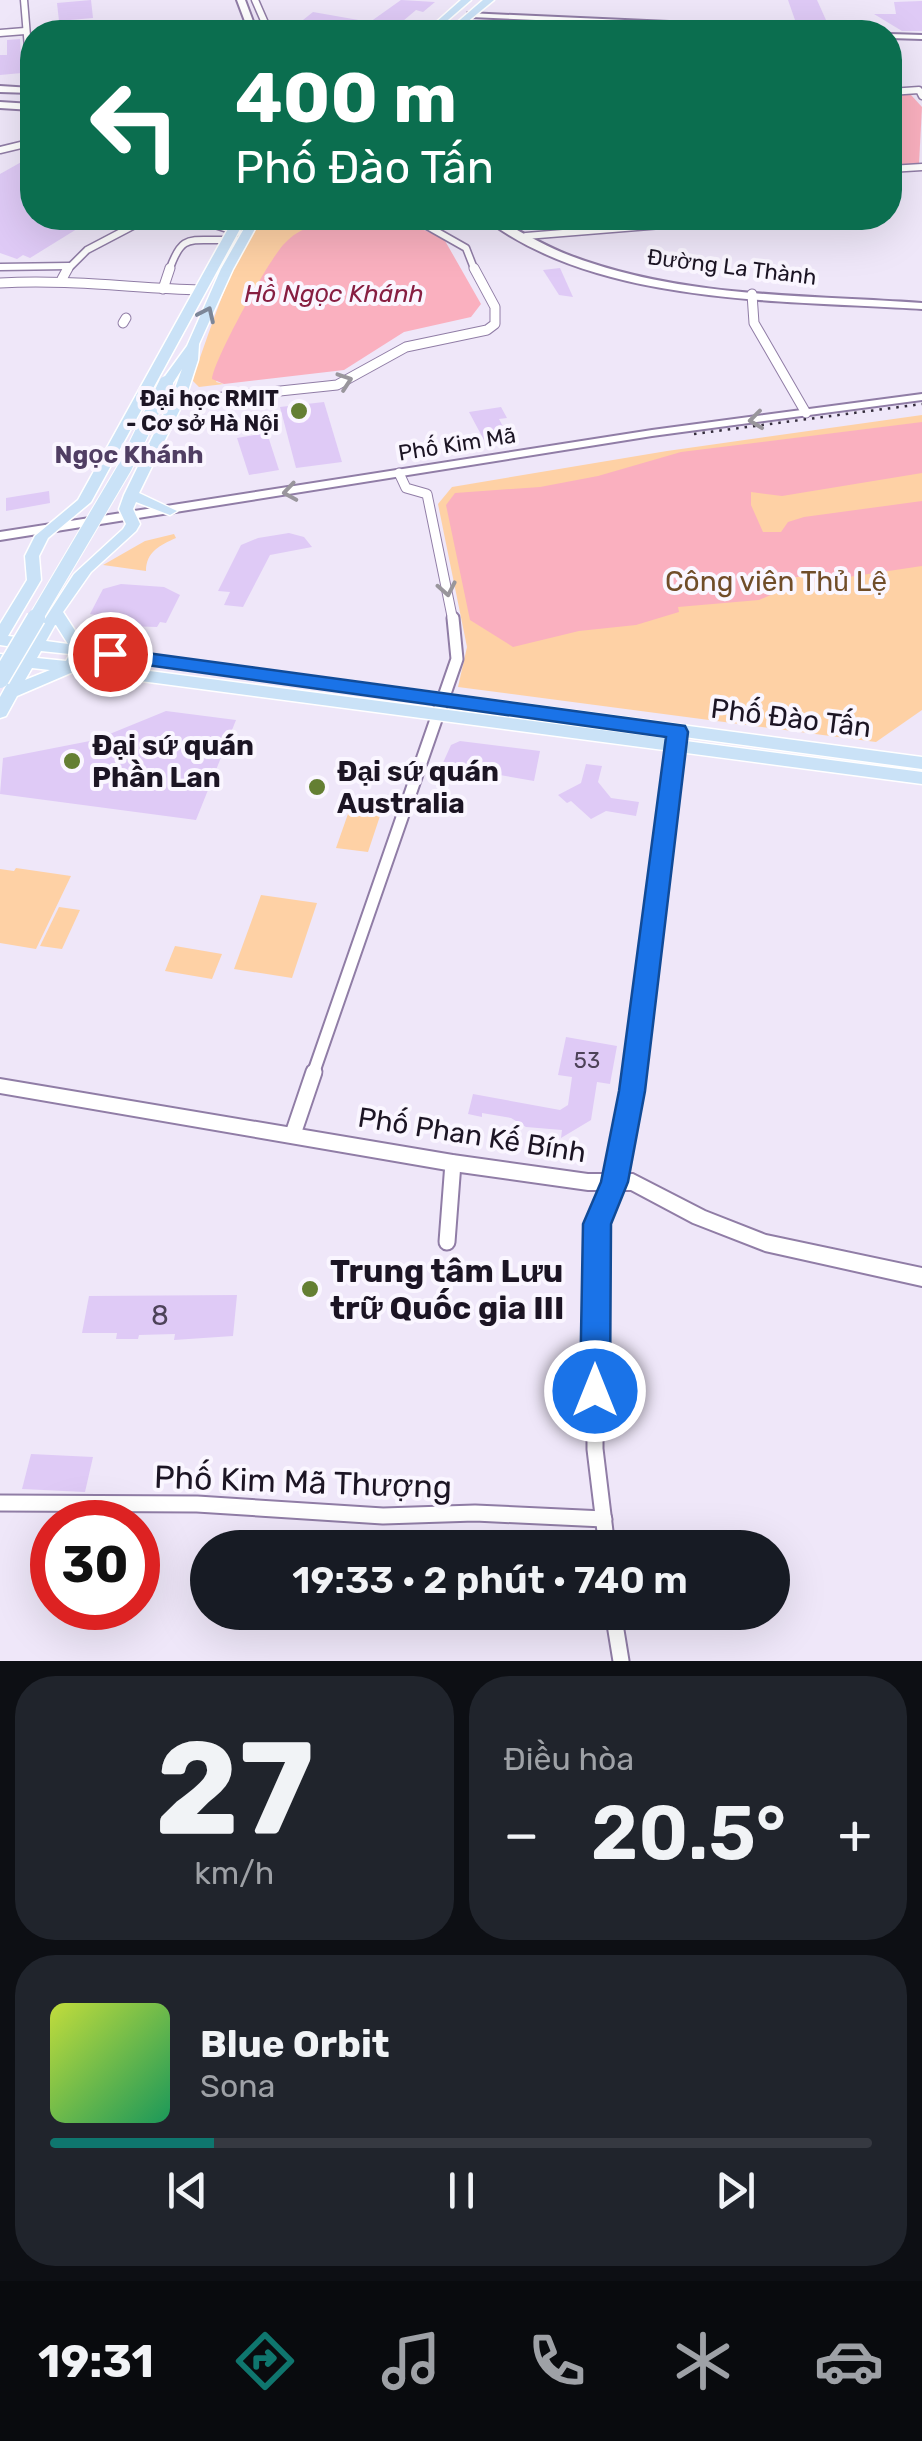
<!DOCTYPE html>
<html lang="vi">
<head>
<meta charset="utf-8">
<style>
	:root { --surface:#171b24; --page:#20242c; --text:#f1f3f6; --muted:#9ea1a6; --line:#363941; --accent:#0f766e }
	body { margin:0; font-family:Rubik,sans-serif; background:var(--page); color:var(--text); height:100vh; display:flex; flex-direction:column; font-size:38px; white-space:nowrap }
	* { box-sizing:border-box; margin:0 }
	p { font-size:32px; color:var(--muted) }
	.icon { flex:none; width:55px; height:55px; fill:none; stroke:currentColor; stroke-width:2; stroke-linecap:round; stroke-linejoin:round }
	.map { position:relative; height:1661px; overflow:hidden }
	.sheet { display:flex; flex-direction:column; gap:15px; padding:15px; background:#0d0f14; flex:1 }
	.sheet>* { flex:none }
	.top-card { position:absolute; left:20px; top:20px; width:882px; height:210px; border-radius:40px; box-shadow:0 10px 40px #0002; background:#0b6e4f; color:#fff; overflow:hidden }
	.speed { position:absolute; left:30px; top:1500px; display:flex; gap:20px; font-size:50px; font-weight:700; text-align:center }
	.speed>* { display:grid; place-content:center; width:130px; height:130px; border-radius:50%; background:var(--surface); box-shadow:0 10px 40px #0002; line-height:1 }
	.speed .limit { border:15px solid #d22; background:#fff; color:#111 }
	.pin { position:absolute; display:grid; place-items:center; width:85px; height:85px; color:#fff; margin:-42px; border:5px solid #fff; border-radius:50%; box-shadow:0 2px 10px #0007 }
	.me { position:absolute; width:110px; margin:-55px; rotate:0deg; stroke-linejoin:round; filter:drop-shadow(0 0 8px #0008) }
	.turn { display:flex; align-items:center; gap:35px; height:210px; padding:0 50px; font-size:45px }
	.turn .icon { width:130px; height:130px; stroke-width:2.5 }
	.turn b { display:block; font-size:70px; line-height:85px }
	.big { font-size:75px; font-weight:600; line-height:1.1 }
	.sheet .tile { flex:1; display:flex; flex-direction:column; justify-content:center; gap:15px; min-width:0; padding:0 35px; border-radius:40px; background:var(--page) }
	.sheet .dial { align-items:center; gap:0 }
	.dial b { font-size:130px; line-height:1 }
	.song { display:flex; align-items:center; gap:30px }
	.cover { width:120px; height:120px; border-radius:15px; background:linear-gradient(135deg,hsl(70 70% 55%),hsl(150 70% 35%)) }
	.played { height:10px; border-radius:5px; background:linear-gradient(90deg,var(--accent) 20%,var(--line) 20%) }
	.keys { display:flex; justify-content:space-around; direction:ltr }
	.heat { display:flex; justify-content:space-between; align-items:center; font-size:55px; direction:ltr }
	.sheet .tiles { flex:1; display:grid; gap:15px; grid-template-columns:1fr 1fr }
	.tile:last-child { grid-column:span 2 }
	.trip { position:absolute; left:190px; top:1530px; width:600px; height:100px; border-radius:50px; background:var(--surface); box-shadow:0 10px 40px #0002; font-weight:600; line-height:100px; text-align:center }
	.tabs { display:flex; height:160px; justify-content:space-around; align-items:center; background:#090b0e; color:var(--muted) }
	.tabs .icon { width:70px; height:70px }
	.tabs .selected { color:var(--accent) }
	.tabs b { font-size:45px; color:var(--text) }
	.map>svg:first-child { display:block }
	.green { fill:#fed1a5 }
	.water { fill:#fab0bf }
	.building { fill:#dfcaf6 }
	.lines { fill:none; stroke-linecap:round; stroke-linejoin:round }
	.street-far3-casing { stroke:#907da6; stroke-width:9 }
	.street-far2-casing { stroke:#907da6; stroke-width:11 }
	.street-far1-casing { stroke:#907da6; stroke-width:15 }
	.street-casing { stroke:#907da6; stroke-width:19 }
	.secondary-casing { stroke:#907da6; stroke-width:4 }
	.primary-casing { stroke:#fff; stroke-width:3 }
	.street-far3 { stroke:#fff; stroke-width:6 }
	.street-far2 { stroke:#fff; stroke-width:9 }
	.street-far1 { stroke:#fff; stroke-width:11 }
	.street { stroke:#fff; stroke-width:15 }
	.secondary { fill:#fff; fill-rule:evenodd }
	.primary { fill:#cae2f7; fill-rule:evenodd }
	.rail { stroke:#342c3c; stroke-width:2.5; stroke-dasharray:2.5 6; stroke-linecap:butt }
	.primary-bridge-far1-casing { stroke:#fff; stroke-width:16; stroke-linecap:butt }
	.primary-bridge-casing { stroke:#fff; stroke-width:21; stroke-linecap:butt }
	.primary-bridge-far1 { stroke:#cae2f7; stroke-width:14 }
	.primary-bridge { stroke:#cae2f7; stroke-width:18 }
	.oneway { stroke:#7c8698 }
	.oneway2 { stroke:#99969c }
	.route { fill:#1a73e8; stroke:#114b97; stroke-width:2.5 }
	.poi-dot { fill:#647f33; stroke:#faf6ff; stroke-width:4 }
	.labels { text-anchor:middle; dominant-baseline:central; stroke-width:8; stroke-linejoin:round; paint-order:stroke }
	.far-street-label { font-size:22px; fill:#1c1524; stroke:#faf6ff }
	.far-poi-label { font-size:22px; font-weight:bold; fill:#1c1524; stroke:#faf6ff; text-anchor:end }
	.number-label { font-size:22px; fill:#4d4258 }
	.far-water-label { font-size:25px; font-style:italic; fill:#871e41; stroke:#faf6ff }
	.far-neighbourhood-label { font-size:25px; font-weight:bold; fill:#503e63; stroke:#faf6ff }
	.park-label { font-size:28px; fill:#704d28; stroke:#faf6ff }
	.street-label { font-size:28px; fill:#1c1524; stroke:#faf6ff }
	.poi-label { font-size:28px; font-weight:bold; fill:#1c1524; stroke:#faf6ff; text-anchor:start }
	.near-number-label { font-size:28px; fill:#4d4258 }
	.near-poi-label { font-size:32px; font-weight:bold; fill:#1c1524; stroke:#faf6ff; text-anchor:start }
	.near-street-label { font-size:32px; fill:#1c1524; stroke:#faf6ff }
</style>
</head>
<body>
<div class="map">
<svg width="922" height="1661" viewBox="0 0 922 1661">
	<rect width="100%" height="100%" fill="#efe7f9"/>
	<g class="green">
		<path d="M266,218L341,220L324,222L216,382L224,384L199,387L193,381L194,374C209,336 236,242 266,218Z"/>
		<path d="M922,415V710L876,742L458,687L467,647L438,504L452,487L667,451Z"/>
		<path d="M174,534L176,538C160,545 146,552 146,571L103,565L145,541Z"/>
		<path d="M349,811L380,816L368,852L336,848Z"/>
		<path d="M16,868L71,876L36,949L0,943V869L14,871Z"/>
		<path d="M261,895L317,903L292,978L234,969Z"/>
		<path d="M59,907L80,910L62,949L40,946Z"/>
		<path d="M175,946L222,954L212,979L165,971Z"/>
	</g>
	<g class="water">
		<path d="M890,95H911L922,107L919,164H890Z"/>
		<path d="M341,220L411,224L444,239L481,304L471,317L404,332L344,370L224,384L212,379C213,361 270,257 285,243C300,227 321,222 341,220Z"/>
		<path d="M922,422V473L782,496L751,492V505L763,532H781L788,522L804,517L922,501V566L808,583L804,577H783L776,583L780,591L759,600L678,607L679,612L636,625L579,631L513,647L470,620L446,505L455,493L540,487L598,476L681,452Z"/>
	</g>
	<g class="building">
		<path d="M91,0L93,18L59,21L57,3Z"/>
		<path d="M401,0L435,2L423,12L416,10L390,32H288L313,12L370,22Z"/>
		<path d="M788,0H817L826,20H795Z"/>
		<path d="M922,1V31H902L874,14H896L894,2Z"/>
		<path d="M20,39L22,73L0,75V55H7V40Z"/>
		<path d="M32,156V218H86L79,222L85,224L30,258L23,255L17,259L0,253V174Z"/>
		<path d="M560,268L573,297L559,295L543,270Z"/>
		<path d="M324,402L342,462L296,468L280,407Z"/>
		<path d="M501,407L507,418L499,419L509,438L485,442L469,412Z"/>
		<path d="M267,433L279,470L249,475L237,438Z"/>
		<path d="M49,491L50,503L6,511V498Z"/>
		<path d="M289,533L304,537L312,547L270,555L243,607L224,605L230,592L218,591L241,545L258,538Z"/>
		<path d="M121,584L164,587L180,595L166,623L160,622L157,627L126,626L94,619L96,615L90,614L103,589Z"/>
		<path d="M166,711L236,720L196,820L0,794L3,758L95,740Z"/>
		<path d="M460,741L540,751L534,781L442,765L451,745Z"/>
		<path d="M586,764L602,766L598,782L611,798L639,802L636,816L606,811L591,819L571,801L567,803L558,795L581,783Z"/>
		<path d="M566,1037L617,1046L610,1084L597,1082L591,1120L561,1138L562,1130L526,1127L511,1118L482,1113V1117L468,1114L473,1094L560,1110L568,1105L572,1077L558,1075Z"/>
		<path d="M237,1295L233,1336L174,1340L175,1334L139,1335L138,1339H116L117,1333H82L89,1296Z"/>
		<path d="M31,1454L93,1457L85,1492L22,1489Z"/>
	</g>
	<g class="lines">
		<g class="street-far3-casing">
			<g id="street-far3">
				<path d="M24,0L31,84"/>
				<path d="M255,0L269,32"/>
				<path d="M0,33L25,31"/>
				<path d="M890,92L919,90L922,96"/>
				<path d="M0,150L25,144"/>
				<path d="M890,169L922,167"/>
				<path d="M193,218L246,235"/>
				<path d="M413,218L466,248L475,271"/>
				<path d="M526,236L674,224"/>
				<path d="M0,267L69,266"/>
				<path d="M66,271L87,250L148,218"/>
				<path d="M169,271C182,233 189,241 226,240"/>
			</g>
		</g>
		<g class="street-far2-casing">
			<g id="street-far2">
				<path d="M62,279L68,268"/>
				<path d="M0,283C67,279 133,288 200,290"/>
				<path d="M163,289L170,268"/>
				<path d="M752,294L754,323L806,413"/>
				<path d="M123,323L126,318"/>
				<path d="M179,397L214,398L337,385L406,347L487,330L495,324V307L474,268"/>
				<path d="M399,473L406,488L427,494L453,621"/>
			</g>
		</g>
		<g class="street-far1-casing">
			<g id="street-far1">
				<path d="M313,1074L457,659L453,618"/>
				<path d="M634,1074L678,732"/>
			</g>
		</g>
		<g class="street-casing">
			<g id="street">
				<path d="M293,1134L314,1072"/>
				<path d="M447,1242L453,1163"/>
				<path d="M0,1503L197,1504L383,1516L475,1513L604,1519"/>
				<path d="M607,1548L595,1449V1246L601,1207L619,1163L634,1072"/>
				<path d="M613,1612L621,1661"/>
			</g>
		</g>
		<g class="secondary-casing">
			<g id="secondary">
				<path d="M237,0H245L257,32H249Z"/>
				<path d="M468,13L846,30L850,32H803L471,17H468Z"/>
				<path d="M890,34L922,35V39L890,38Z"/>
				<path d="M0,86L32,88V93L0,92Z"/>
				<path d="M0,102L32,104V110L0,108Z"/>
				<path d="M484,218H495C520,231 544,246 571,256C682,298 805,295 922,303V309C784,300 598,306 484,218Z"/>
				<path d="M922,394V400L652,436L0,540V532L652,430Z"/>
				<path d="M0,1079L453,1155L588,1174H633L705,1211L766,1235L922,1268V1286L765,1251L693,1223L631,1190H588L453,1171L0,1093Z"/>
			</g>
		</g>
		<g class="primary-casing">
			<g id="primary">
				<path d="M461,0H471L434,32H425Z"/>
				<path d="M483,0H494L455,32H446Z"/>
				<path d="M234,218H246L91,502L48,538L39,556L41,580L8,636L32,639L74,574L123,529L126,524L119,509L124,495L172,397L182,369L171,386L166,387L160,383L187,346L221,269L250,218H261L233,269L199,344L198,360L186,397L139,493L177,511L170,515L136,502L133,509L140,524L136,531L91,572L63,612L85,646L922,757V769L84,656L81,662L922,772V784L73,672L17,696L6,716L0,718V697L17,666L0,664V654L22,656L27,649L0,645V624L27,580L25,556L35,536L78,500ZM55,625H56L68,644L46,641ZM41,651L70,654L66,661L37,658ZM32,668L50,670L25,680Z"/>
			</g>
		</g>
		<use href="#street-far3" class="street-far3"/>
		<use href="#street-far2" class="street-far2"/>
		<use href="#street-far1" class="street-far1"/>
		<use href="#street" class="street"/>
		<use href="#secondary" class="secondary"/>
		<use href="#primary" class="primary"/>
		<path class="rail" d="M694,434L922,404"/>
		<g class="primary-bridge-far1-casing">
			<path id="primary-bridge-far1" d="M34,621L125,467L166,383"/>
		</g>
		<g class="primary-bridge-casing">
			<path id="primary-bridge" d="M0,679L36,618"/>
		</g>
		<use href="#primary-bridge-far1" class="primary-bridge-far1"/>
		<use href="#primary-bridge" class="primary-bridge"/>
	</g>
	<defs><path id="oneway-chevron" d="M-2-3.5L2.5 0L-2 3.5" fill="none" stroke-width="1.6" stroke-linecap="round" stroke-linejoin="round" transform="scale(2.5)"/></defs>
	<use class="oneway" href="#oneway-chevron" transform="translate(207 314) rotate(-65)"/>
	<g class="oneway2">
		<use href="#oneway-chevron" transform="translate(345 381) rotate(-19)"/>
		<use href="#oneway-chevron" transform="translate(756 420) rotate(173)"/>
		<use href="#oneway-chevron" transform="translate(290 492) rotate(171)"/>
		<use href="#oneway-chevron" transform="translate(447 589) rotate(79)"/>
	</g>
	<path class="route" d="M110,648L685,726L688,732L645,1091L628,1182L611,1224L610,1391L605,1401L595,1406L584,1401L580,1391L583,1224L601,1182L619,1091L666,737L103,659V649Z"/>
	<g class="poi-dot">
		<circle cx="299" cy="411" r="10"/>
		<circle cx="72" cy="761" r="10"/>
		<circle cx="317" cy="787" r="10"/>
		<circle cx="310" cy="1289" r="10"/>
	</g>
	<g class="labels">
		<g class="far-street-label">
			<text transform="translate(732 267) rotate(7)">Đường La Thành</text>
			<text transform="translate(457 444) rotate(-9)">Phố Kim Mã</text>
		</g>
		<g class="far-poi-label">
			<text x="279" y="398">Đại học RMIT<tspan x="279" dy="25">- Cơ sở Hà Nội</tspan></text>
		</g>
		<g class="number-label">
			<text x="587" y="1060">53</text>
		</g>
		<g class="far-water-label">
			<text x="334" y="293">Hồ Ngọc Khánh</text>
		</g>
		<g class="far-neighbourhood-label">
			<text x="129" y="454">Ngọc Khánh</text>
		</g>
		<g class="park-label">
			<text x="776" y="581">Công viên Thủ Lệ</text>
		</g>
		<g class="street-label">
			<text transform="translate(791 718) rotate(7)">Phố Đào Tấn</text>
			<text transform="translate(472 1135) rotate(9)">Phố Phan Kế Bính</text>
		</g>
		<g class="poi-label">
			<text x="92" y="745">Đại sứ quán<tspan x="92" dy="32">Phần Lan</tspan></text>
			<text x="337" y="771">Đại sứ quán<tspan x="337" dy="32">Australia</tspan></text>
		</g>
		<g class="near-number-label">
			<text x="160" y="1315">8</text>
		</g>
		<g class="near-poi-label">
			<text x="330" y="1271">Trung tâm Lưu<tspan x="330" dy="37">trữ Quốc gia III</tspan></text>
		</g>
		<g class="near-street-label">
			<text transform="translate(303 1482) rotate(2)">Phố Kim Mã Thượng</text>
		</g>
	</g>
</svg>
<div class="speed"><div class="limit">30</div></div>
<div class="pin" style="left:110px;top:654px;background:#d93025"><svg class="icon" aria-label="arrive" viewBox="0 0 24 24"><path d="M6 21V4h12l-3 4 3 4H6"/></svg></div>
<svg class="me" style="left:595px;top:1391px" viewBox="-20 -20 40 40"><circle r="17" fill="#1a73e8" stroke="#fff" stroke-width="3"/><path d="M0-11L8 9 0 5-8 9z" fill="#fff"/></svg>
<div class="trip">19:33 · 2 phút · 740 m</div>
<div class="top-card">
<div class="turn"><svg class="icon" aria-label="left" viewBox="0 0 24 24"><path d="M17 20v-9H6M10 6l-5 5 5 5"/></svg><div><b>400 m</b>Phố Đào Tấn</div></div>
</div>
</div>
<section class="sheet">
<div class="tiles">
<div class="tile dial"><b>27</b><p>km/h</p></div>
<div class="tile"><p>Điều hòa</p>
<div class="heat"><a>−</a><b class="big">20.5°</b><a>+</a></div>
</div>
<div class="tile">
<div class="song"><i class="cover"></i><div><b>Blue Orbit</b><p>Sona</p></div></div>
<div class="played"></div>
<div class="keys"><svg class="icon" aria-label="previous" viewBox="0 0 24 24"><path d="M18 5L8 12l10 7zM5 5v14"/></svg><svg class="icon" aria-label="pause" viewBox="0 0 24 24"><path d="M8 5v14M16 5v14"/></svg><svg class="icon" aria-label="next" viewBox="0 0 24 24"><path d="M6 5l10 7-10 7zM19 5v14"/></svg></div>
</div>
</div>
</section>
<nav class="tabs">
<b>19:31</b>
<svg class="icon selected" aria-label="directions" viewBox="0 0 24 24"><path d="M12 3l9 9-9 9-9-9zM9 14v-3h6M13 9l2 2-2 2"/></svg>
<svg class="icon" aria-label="music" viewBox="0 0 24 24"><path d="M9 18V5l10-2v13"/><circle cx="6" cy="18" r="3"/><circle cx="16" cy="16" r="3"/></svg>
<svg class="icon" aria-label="phone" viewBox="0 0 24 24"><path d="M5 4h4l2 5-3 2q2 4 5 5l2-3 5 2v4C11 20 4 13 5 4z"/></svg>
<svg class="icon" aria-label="climate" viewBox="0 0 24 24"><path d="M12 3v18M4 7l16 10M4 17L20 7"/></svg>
<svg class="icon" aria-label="car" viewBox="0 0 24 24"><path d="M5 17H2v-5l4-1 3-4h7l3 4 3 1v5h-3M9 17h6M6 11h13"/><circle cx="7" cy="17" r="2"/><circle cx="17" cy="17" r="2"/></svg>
</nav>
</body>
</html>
